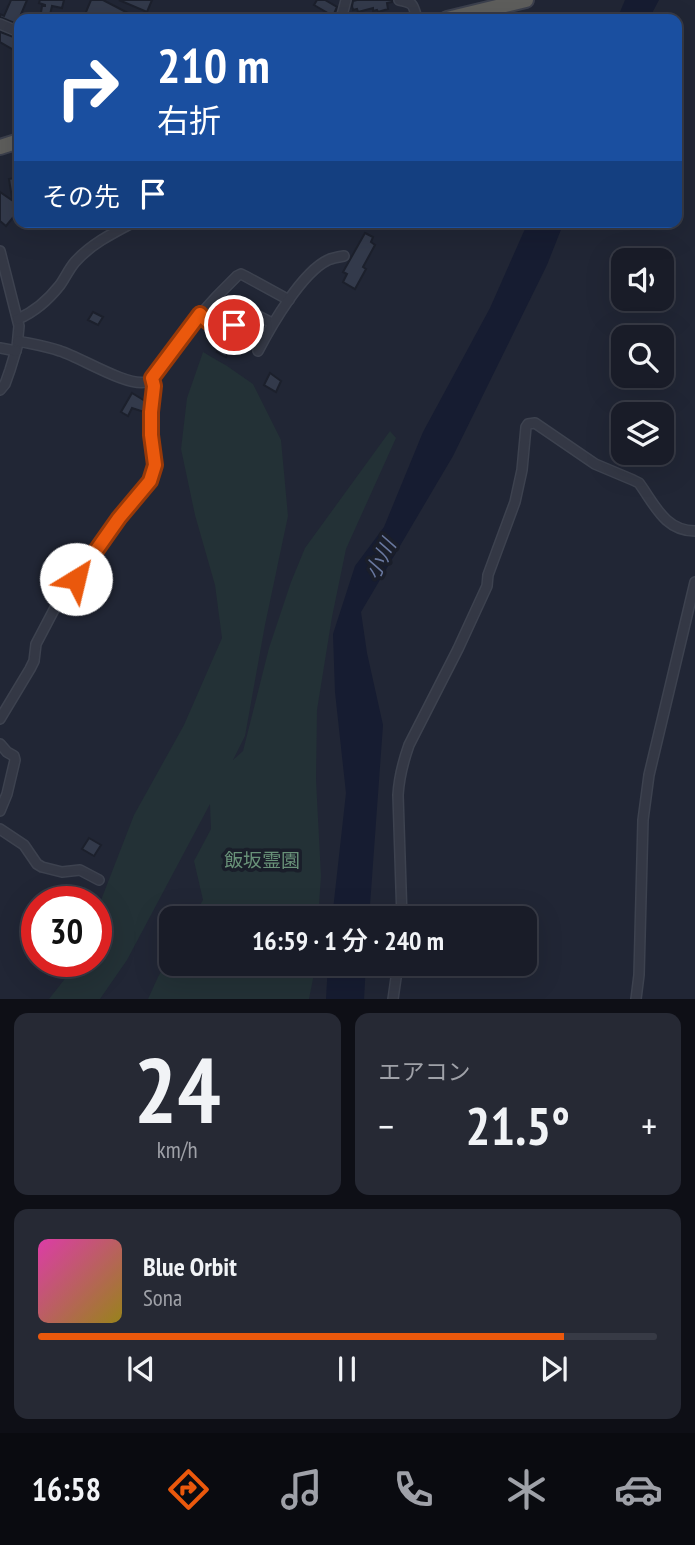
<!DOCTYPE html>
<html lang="ja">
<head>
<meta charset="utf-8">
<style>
	:root { --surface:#191c28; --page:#262934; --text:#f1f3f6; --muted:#9fa1a8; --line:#373a45; --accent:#ea580c }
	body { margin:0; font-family:"PT Sans Narrow","Noto Sans JP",sans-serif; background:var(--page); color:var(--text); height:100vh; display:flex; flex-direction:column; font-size:26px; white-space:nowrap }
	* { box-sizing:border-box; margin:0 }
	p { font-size:23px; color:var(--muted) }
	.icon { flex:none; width:38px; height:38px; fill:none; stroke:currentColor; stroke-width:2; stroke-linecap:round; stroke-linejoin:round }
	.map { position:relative; height:999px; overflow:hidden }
	.panel { display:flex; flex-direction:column; gap:14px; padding:14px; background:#0e0f16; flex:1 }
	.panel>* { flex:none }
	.top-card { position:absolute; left:14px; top:14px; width:668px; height:214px; border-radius:14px; box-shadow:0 7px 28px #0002,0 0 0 2px var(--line); background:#1a4fa0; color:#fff; overflow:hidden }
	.buttons { position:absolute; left:611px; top:248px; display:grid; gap:14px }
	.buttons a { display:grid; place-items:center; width:63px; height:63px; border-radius:14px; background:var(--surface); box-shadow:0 7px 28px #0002,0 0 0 2px var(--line); font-size:35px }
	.speed { position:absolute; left:21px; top:886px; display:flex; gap:14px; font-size:35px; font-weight:700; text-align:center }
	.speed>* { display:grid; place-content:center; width:91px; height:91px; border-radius:50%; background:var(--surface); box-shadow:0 7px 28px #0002,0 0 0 2px var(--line); line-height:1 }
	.speed .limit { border:10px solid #d22; background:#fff; color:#111 }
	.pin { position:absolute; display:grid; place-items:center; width:60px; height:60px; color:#fff; margin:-30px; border:4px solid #fff; border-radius:50%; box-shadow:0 2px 7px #0007 }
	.me { position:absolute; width:77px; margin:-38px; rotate:36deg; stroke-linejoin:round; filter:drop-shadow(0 0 5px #0008) }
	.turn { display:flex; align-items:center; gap:24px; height:147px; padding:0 28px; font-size:32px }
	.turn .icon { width:91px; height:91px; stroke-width:2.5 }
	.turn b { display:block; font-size:49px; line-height:60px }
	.then { display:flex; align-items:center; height:66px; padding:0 28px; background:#0003; gap:14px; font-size:26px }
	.big { font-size:52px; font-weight:600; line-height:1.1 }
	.panel .card { flex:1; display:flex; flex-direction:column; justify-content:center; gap:10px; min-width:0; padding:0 24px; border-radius:14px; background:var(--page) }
	.panel .dial { align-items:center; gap:0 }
	.dial b { font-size:91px; line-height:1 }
	.song { display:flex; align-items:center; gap:21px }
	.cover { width:84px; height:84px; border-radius:10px; background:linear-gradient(135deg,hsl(320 70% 55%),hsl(50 70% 35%)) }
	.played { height:7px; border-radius:4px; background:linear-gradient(90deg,var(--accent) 85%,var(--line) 85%) }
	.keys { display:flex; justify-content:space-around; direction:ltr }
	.heat { display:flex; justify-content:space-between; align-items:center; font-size:38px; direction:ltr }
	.panel .tiles { flex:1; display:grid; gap:14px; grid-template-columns:1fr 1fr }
	.card:last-child { grid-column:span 2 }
	.trip { position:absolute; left:159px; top:906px; width:378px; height:70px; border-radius:14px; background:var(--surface); box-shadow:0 7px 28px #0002,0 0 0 2px var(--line); font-weight:600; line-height:70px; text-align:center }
	.tab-bar { display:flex; height:112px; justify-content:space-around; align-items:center; background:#0a0b10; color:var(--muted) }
	.tab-bar .icon { width:49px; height:49px }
	.tab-bar .selected { color:var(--accent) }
	.tab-bar b { font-size:32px; color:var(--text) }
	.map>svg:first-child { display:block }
	.green { fill:#233136 }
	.water { fill:#161c31 }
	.building { fill:#333a4b; stroke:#1c202c; stroke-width:2 }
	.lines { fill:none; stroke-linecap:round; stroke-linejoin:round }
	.minor-casing { stroke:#3d424f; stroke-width:12 }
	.trunk-casing { stroke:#3c404d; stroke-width:18 }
	.minor { stroke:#343845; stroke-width:9 }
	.trunk { stroke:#5e5e5c; stroke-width:14 }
	.route-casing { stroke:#983908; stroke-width:18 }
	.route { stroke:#ea580c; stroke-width:12 }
	.labels { text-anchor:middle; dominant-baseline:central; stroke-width:7; stroke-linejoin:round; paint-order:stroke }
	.park-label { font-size:19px; fill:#689178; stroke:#1a1e2a }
	.water-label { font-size:21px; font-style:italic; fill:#69789f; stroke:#1a1e2a }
</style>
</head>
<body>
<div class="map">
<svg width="695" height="999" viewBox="0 0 695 999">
	<rect width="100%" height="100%" fill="#212635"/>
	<g class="green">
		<path d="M203,352L227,366L253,384L281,440L288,516L265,625L245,736L233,760L243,751L269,648L291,582L305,548L390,431L396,438L346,549L332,617L317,710L316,780L321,876L318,919H192L203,900L194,861L211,829L210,804L127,960L100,999H49L64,980L73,961H96V913L134,815L184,725L222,638L215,585L195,515L181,449L187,398Z"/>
		<path d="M171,954L172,964H316L309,999H148L158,977Z"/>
	</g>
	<g class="water">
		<path d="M625,0H659L649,19H617Z"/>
		<path d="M528,222H564L547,265L453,456L361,612L367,653L383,725L369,919H332L346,793L335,692L333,634L355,566L384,527L423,432L490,308Z"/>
		<path d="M328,964H366L364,999H326Z"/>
	</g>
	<g class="building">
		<path d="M11,0H27L19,19V25L0,17V14L4,16Z"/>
		<path d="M40,0H64L62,8L52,6L49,19H40L42,6H45V5L39,3Z"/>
		<path d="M91,0H103L128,13L125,19H83Z"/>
		<path d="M119,0H152L147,12Z"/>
		<path d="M317,0H325L337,7L333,16L314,5Z"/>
		<path d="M357,0H392V2L387,3L388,9L378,12L377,10L373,11V8L358,12L357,9L353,10L352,6L353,1Z"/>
		<path d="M0,32L19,39V53L0,42Z"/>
		<path d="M19,177V196L12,198L9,179Z"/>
		<path d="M0,192L16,203V214L6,226L0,221Z"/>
		<path d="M365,233L373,237L371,242L375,245L363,267L366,269L355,289L343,282L347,274L343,272Z"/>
		<path d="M93,312L103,317L98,325L88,320Z"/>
		<path d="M245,319L257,326L242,352L232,346Z"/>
		<path d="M221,343L230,348L226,357L217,352Z"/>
		<path d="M270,373L281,381L276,392L264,385Z"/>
		<path d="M132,393L145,401L144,412L132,408L128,416L121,412Z"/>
		<path d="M89,838L101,845L94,856L82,849Z"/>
		<path d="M40,961H63L47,972Z"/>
	</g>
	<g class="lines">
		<g class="minor-casing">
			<g id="minor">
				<path d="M399,0C414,3 413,4 417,19"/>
				<path d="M341,19L346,0"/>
				<path d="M0,24L19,32"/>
				<path d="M0,251L19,326L17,347L10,370L5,384L0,390"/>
				<path d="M200,314L208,322L234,325L243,308L272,323"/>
				<path d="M18,319C34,312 49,299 60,285C65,278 69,269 75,262C91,244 113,233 134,222"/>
				<path d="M18,341C32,344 46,346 60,351C80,357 127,387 146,382C155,379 161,366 167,358C187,328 211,301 237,276L241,274L245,276L289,300"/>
				<path d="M0,348L16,351"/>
				<path d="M258,351C271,326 302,272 328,260C332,258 338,257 344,256"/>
				<path d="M0,719L30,669L34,661L36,644L57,604L119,518L150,481L155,465L151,435V412L154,386L152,378"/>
				<path d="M0,744L7,752L14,756L15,760L7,794L0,811"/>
				<path d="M0,829L24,845L37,864L42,867L62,872L80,870L99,880"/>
				<path d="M402,919L398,795C399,778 403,762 409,745L458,649L487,586L488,575L515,502L522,470L526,427L528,424L535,423L595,464L633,480L639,483C655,505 665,531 695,531"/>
				<path d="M393,999L398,964"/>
				<path d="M636,999L639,975L643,820L649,775L695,582"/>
			</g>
		</g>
		<g class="trunk-casing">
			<g id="trunk">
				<path d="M447,19L526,0"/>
				<path d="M0,147L19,141"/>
			</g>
		</g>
		<use href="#minor" class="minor"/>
		<use href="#trunk" class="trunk"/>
	</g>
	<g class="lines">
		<g class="route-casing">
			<path id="route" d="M76,579L119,518L150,481L155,465L151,435V412L154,386L152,378L200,314L208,322L234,325"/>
		</g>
		<use href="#route" class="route"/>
	</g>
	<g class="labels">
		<g class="park-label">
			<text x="262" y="860">飯坂霊園</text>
		</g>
		<g class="water-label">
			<text transform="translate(380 559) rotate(-63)">小川</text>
		</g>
	</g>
</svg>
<div class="buttons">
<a><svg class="icon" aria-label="sound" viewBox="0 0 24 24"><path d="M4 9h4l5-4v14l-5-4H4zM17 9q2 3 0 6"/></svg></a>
<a><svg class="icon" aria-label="search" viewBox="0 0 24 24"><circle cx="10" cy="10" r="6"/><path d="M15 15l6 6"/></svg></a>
<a><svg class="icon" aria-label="layers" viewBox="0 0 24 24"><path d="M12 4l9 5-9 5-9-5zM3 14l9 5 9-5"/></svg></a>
</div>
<div class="speed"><div class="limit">30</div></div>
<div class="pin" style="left:234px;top:325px;background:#d93025"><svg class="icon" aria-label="arrive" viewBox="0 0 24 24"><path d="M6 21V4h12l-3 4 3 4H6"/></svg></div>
<svg class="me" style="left:76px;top:579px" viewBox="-20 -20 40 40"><circle r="19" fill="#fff"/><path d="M0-13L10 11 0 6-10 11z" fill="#ea580c"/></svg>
<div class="trip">16:59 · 1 分 · 240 m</div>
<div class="top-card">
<div class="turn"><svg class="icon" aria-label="right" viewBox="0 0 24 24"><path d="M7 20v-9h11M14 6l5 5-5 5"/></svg><div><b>210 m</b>右折</div></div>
<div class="then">その先<svg class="icon" aria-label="arrive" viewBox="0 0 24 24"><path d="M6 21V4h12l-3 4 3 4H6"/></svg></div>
</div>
</div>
<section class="panel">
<div class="tiles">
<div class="card dial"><b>24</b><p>km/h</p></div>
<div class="card"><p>エアコン</p>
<div class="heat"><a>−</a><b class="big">21.5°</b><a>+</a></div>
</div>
<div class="card">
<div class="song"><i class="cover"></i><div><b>Blue Orbit</b><p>Sona</p></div></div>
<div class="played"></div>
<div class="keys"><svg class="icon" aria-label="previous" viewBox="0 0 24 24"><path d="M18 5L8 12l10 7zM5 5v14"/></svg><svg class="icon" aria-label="pause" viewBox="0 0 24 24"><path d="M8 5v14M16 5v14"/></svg><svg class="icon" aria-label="next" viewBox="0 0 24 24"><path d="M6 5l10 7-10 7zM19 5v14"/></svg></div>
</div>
</div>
</section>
<nav class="tab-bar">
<b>16:58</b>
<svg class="icon selected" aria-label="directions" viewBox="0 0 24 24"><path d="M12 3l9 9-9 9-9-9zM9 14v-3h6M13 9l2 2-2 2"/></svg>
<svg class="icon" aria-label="music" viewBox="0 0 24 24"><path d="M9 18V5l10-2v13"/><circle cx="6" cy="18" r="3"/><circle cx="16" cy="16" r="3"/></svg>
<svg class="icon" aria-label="phone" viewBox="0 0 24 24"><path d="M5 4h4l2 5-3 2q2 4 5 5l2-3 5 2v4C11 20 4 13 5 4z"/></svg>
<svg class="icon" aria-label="climate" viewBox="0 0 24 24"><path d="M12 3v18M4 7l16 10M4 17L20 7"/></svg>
<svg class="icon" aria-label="car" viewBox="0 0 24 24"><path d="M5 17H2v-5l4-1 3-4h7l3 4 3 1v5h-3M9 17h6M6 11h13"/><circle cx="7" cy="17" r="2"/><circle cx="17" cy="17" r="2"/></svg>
</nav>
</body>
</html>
